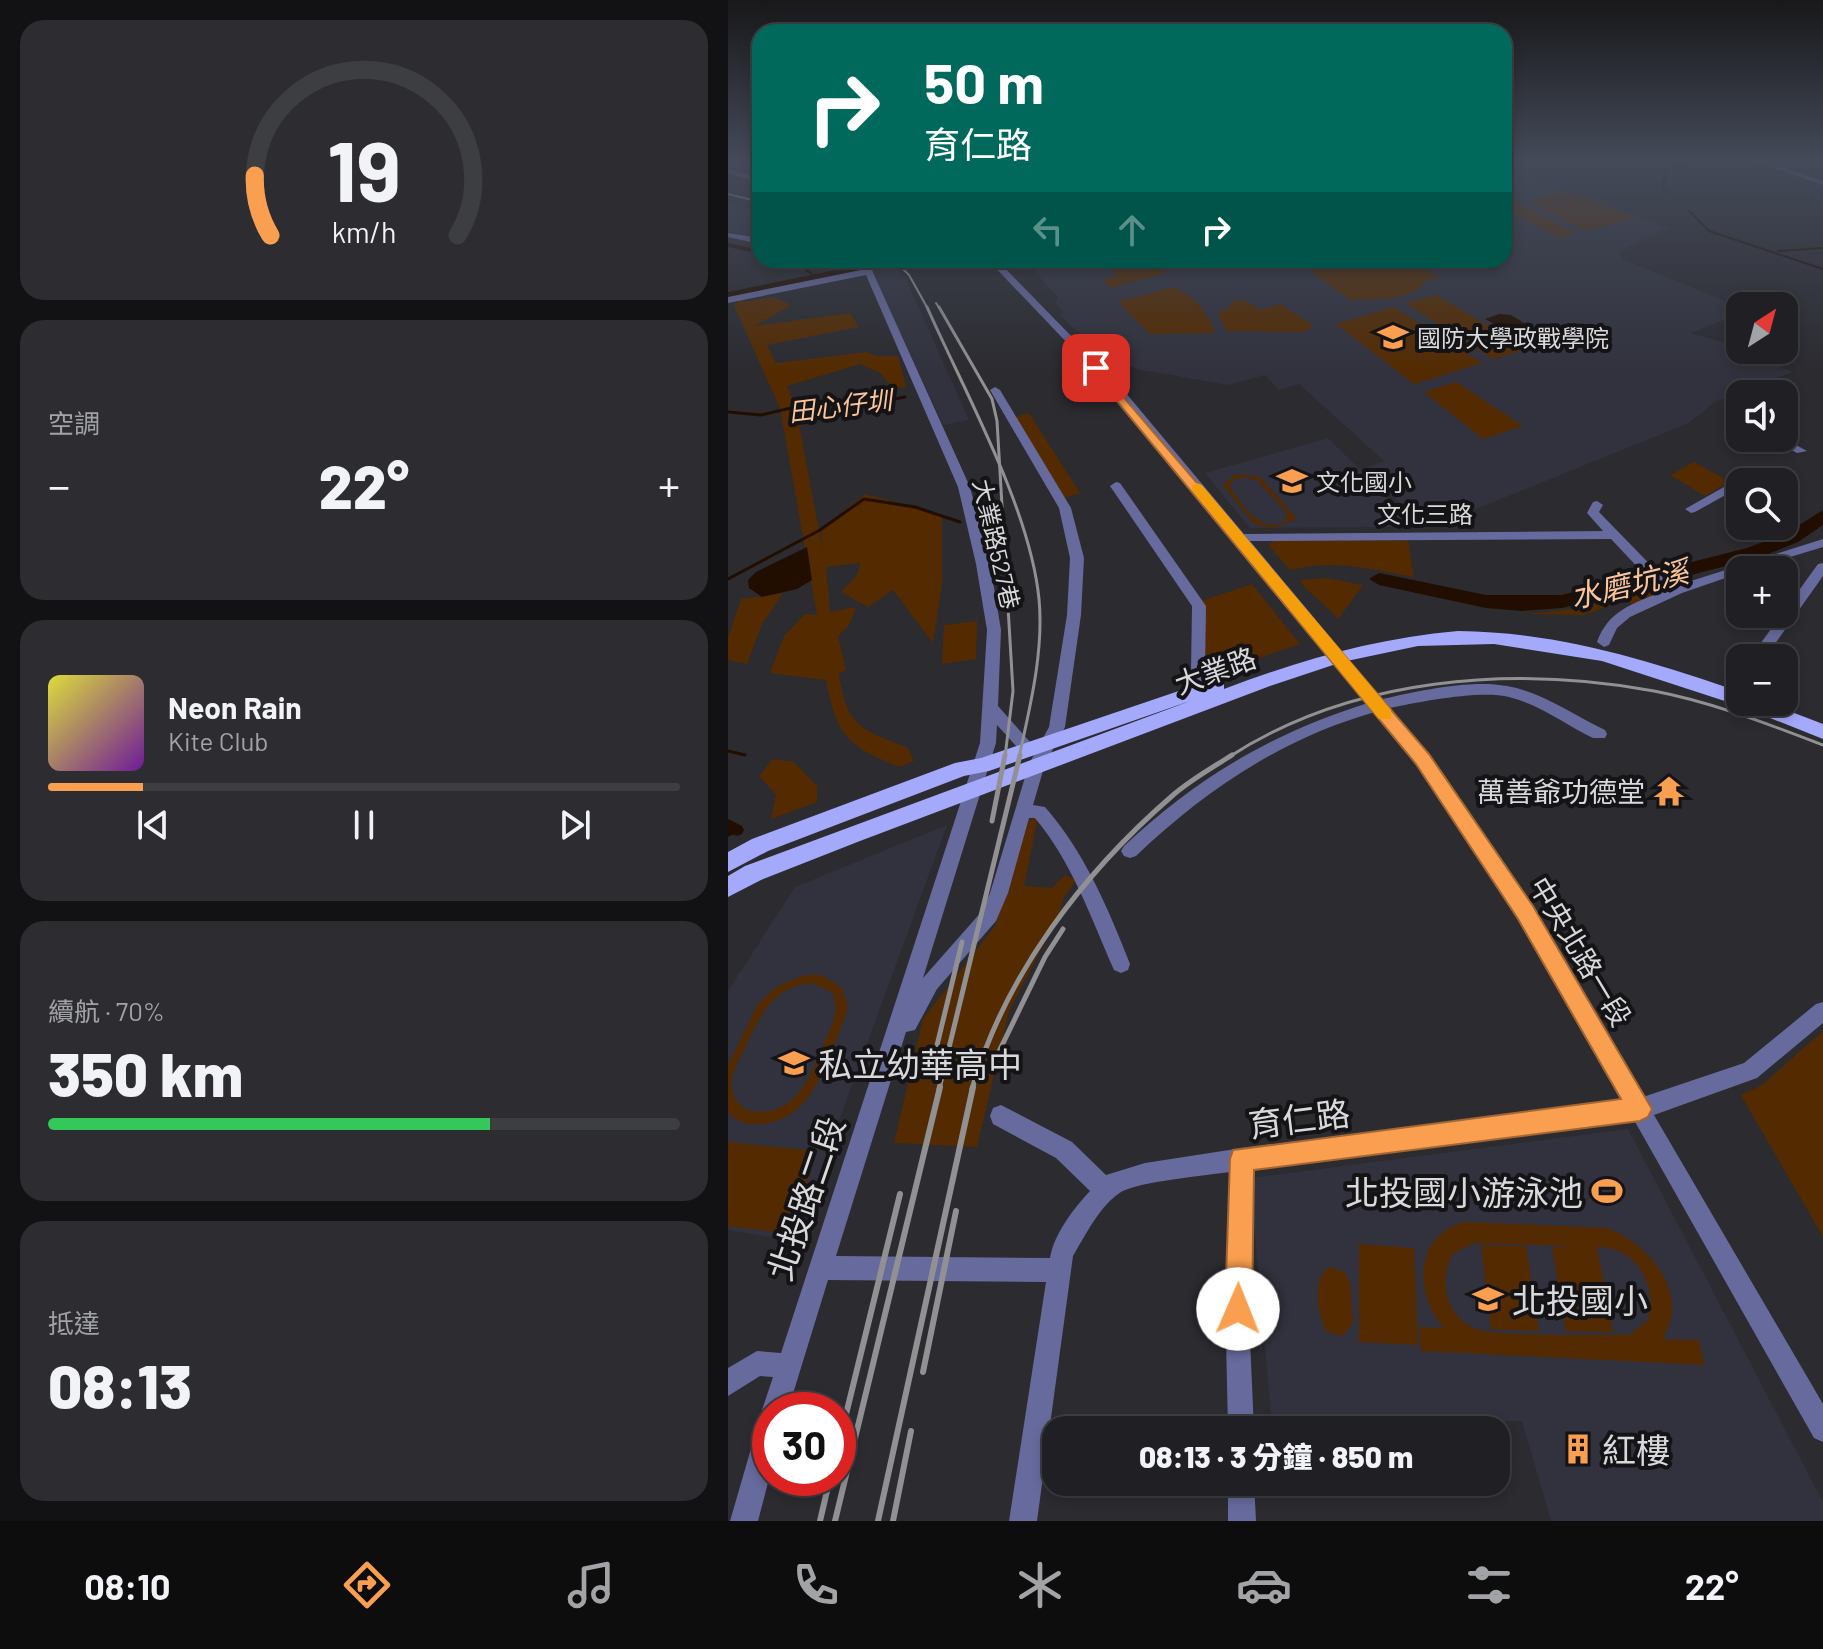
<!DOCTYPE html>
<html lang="zh-TW">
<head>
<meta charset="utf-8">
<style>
	:root { --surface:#202024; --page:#2d2d31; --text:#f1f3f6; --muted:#a2a3a6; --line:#3d3e41; --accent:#fa9f4f }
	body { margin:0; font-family:Barlow,"Noto Sans TC",sans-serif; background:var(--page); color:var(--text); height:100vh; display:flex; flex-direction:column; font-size:30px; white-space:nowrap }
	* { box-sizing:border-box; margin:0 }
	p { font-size:26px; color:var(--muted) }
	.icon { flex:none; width:44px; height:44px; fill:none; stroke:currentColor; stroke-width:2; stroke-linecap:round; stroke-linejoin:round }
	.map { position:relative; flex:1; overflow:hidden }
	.side { display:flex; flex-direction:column; gap:20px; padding:20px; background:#121214; width:728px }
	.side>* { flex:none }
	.guide { position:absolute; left:24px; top:24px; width:760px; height:244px; border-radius:24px; box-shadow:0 4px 12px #0003,0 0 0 2px var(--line); background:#00695c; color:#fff; overflow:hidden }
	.needle { width:52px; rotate:36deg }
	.controls { position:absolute; left:998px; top:292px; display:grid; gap:16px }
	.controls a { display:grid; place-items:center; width:72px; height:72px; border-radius:16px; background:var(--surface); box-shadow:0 4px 12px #0003,0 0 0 2px var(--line); font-size:40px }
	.speed { position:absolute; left:24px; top:1392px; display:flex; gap:16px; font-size:40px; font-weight:700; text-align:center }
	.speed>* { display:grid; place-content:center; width:104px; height:104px; border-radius:50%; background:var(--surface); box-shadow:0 4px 12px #0003,0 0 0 2px var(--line); line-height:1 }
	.speed .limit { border:12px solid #d22; background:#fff; color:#111 }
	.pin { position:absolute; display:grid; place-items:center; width:68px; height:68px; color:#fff; margin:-34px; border-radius:16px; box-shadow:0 4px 12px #0006 }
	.me { position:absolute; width:88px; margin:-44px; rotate:1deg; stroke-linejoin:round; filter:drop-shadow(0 0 6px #0008) }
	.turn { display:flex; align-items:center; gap:28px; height:168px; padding:0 40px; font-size:36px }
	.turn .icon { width:104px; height:104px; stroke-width:2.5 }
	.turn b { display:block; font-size:56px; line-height:68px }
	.lanes { display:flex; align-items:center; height:76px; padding:0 40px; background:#0003; justify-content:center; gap:40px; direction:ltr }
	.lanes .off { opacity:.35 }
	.big { font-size:60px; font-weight:800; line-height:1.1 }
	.side .widget { flex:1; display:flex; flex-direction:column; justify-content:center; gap:12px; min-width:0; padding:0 28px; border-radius:24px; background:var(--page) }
	.side .dial { align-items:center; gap:0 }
	.dial svg { height:208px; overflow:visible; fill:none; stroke:var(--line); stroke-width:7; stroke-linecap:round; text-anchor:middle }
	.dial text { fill:var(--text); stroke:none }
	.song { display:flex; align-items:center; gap:24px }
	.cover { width:96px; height:96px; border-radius:12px; background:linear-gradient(135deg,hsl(60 70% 55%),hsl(280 70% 35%)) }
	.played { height:8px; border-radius:4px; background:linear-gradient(90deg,var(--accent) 15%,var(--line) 15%) }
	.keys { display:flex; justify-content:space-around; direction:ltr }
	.heat { display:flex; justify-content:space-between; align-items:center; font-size:44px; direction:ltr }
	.charge { height:12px; border-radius:6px; background:linear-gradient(90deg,#34c759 70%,var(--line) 0) }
	.trip { position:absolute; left:314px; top:1416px; width:468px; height:80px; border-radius:24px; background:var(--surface); box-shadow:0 4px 12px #0003,0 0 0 2px var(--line); font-weight:800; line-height:80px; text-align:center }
	.tab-bar { display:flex; height:128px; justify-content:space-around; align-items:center; background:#0d0d0e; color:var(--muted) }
	.tab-bar .icon { width:56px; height:56px }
	.tab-bar .selected { color:var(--accent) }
	.tab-bar b { font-size:36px; color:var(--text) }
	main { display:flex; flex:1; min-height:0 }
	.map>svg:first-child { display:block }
	.built { fill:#31323d }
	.green { fill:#542b01; fill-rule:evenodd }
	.water { fill:#220e00 }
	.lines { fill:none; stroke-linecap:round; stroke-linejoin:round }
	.stream-far2 { stroke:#220e00; stroke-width:2 }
	.stream-far1 { stroke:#220e00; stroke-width:3 }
	.stream { stroke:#220e00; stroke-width:5 }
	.canal { fill:#220e00; fill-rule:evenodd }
	.river { fill:#220e00; fill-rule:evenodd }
	.minor-tunnel { stroke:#45454a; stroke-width:8; stroke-dasharray:8 4; stroke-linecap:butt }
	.minor { fill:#676a9c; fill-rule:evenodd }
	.major { fill:#a5a9fc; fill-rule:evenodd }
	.rail-far3 { stroke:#919194; stroke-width:2 }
	.rail-far2 { stroke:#919194; stroke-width:3 }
	.rail-far1 { stroke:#919194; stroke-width:5 }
	.rail { stroke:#919194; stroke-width:6 }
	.minor-bridge { stroke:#676a9c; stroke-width:8 }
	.route { fill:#fa9f4f; stroke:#a26733; stroke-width:2 }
	.slow { fill:#f59e0b }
	.labels { text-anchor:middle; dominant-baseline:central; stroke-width:8; stroke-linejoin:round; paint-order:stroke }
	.far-poi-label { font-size:24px; fill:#d9d9dc; stroke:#141416; text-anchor:start }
	.far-street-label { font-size:24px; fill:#d9d9dc; stroke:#141416 }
	.far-water-label { font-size:26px; font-style:italic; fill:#fcc499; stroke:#141416 }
	.street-label { font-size:28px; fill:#d9d9dc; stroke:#141416 }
	.poi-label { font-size:28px; fill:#d9d9dc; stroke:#141416; text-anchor:end }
	.water-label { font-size:30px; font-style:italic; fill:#fcc499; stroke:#141416 }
	.near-poi-label { font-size:34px; fill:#d9d9dc; stroke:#141416; text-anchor:start }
	.near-street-label { font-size:34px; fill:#d9d9dc; stroke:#141416 }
</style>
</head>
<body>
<main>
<section class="side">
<div class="widget dial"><svg viewBox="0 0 100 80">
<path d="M14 69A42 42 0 1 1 86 69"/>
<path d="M14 69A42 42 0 0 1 8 46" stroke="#fa9f4f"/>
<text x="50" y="56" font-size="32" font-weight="700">19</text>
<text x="50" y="72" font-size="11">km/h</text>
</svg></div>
<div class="widget"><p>空調</p>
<div class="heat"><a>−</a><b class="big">22°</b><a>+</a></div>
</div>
<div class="widget">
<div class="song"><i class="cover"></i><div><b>Neon Rain</b><p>Kite Club</p></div></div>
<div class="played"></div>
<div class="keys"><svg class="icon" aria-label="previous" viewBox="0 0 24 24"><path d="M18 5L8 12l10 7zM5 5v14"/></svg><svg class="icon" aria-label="pause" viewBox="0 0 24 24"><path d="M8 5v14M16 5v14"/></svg><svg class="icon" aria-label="next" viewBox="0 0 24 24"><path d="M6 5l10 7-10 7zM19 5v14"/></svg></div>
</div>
<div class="widget"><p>續航 · 70%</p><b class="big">350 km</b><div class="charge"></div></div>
<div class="widget"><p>抵達</p><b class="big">08:13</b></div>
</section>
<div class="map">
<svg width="1095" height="1521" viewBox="0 0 1095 1521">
	<rect width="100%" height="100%" fill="#2b2b30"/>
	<g class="built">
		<path d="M776,165L941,228L892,251L894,259L1012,307V314L962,333L1012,347V350L1045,355L1040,361L1064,372L987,402L961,423L753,507L731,514L696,513L680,511L635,469L656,461L571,384L551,390L537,375L500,385L408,369L359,339L332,316L335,312L327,303L330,298L297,260H776Z"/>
		<path d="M0,203L32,211V238L0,232Z"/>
		<path d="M139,260H161L176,275L241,420L215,425Z"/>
		<path d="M600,438L653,490L680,527L522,528L477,473Z"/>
		<path d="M219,825L67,1241L0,1230V991L67,887Z"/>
		<path d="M900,1129L1095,1502V1521H823L794,1421L544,1426L522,1178Z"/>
	</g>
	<g class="green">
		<path d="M836,189L907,218L857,231L801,202Z"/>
		<path d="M776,197L782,198L849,234L830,238L776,209Z"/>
		<path d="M392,260H425L438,273L384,288L374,280L388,276L385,271Z"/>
		<path d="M568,260H683L712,279H699C686,305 641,296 623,301Z"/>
		<path d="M444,287C465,293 480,313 487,333L422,334L390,302Z"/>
		<path d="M709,295L798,349L765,359L677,303Z"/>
		<path d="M44,297L63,305L27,326L122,313L131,327L39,345L48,363L139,352L149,356H170L178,387L165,388L152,373L132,364L59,386L67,404L95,551L93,530L137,494L214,515V583L205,643L165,590L140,607L113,592L129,575L132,563L98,567L102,612L128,607L121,625L110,636L118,670L111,674C119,728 133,729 180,748L186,761L171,767C118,745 109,736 98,680L42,673L56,636L77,614L89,615L52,408L6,306L13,299L16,302Z"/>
		<path d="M516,300L532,310L553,304L585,326L577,332L498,331L490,313L501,308L504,302Z"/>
		<path d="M666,307L754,363L686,384L608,324Z"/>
		<path d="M728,382L795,426L755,439L696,392Z"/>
		<path d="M301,413L352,493L336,498L286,417Z"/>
		<path d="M966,462L1002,482L977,496L942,475Z"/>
		<path d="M508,474L532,477L569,519L545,528L526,524L495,485ZM515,477L529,480L559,513L557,522C531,534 515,506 502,487L504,481Z"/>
		<path d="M546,540L680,541L686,577C644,569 605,559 562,570L540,545Z"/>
		<path d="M599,578L635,585L610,619C597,603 583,596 571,580Z"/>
		<path d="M524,584L572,644L478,676L470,602Z"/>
		<path d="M922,591L931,594L905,605L899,600L855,615L797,614L848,609Z"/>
		<path d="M55,593L34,624L19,664L0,660V638L13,599Z"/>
		<path d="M249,621L248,659L214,664L216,625Z"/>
		<path d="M45,759L66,762L89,786V802L43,819L48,795L31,776Z"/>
		<path d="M310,816L296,886L324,888L337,875L348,880L335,899L331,915L281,1011L249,1147L166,1143L195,1019L267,926L295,824Z"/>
		<path d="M77,975H93L113,987L120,1006L117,1017C100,1058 84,1126 27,1124C17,1124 7,1121 0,1112V1065L30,1004L48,987ZM84,983L104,992C113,1011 103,1027 95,1045C83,1076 66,1118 24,1111C10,1108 5,1097 3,1084C5,1069 13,1056 19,1043C34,1012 47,986 84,983Z"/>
		<path d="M1095,1031V1237L1013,1095L1034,1085Z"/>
		<path d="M0,1142L89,1151L63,1234L0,1226Z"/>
		<path d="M736,1222L879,1228C921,1243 964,1295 934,1339L971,1340L976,1365L693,1351L691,1327L716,1328C686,1294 685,1237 736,1222ZM746,1243L850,1246L824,1247L838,1331L885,1332L869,1247C908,1246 930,1285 920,1320L901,1335C870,1334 770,1338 746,1328C717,1315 710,1279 725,1254Z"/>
		<path d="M631,1244L686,1248L690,1345L631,1342Z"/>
		<path d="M753,1245L798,1246L811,1331L763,1329Z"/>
		<path d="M602,1267L617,1272L622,1282L625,1323L615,1336L599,1332C589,1315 583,1278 602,1267Z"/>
	</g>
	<g class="water">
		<path d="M771,314L783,315L817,336L798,342L757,319Z"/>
		<path d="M79,547L84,580L69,589L34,597L21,588L20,580L28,572Z"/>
	</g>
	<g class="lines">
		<g class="stream-far2">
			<path d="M939,193L935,190L937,172L969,160"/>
			<path d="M961,211L981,231L1095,269"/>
			<path d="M1050,251L1095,248"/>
			<path d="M74,267L89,278"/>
		</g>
		<g class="stream-far1">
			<path d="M0,412L33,415L93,401L141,404L177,397"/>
			<path d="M0,579L92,530L136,499L187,507L232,522"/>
			<path d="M0,751L17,755"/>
		</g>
		<path class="stream" d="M0,834L9,830"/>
		<g class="canal">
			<path d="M0,243L32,250V254L0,247Z"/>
			<path d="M54,260H64L78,267L71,269Z"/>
			<path d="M0,819L14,826L16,830L14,834L9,836L0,832Z"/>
		</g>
		<g class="river">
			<path d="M132,265L137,266V272L0,300V292Z"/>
			<path d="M1095,510V525L1070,542L1033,557L834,608L794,611L758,608L651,585L641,579L651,573L758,595H834L1019,548L1057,534Z"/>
		</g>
		<path class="minor-tunnel" d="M127,265L153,260"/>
		<g class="minor">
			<path d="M1022,160H1032L1095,181V185Z"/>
			<path d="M0,169L32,179V183L0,173Z"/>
			<path d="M0,233L32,238V244L0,237Z"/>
			<path d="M260,260H269L392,386L516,534L875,531L859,513L865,502L869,501L875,505L871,512L944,587L1095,539V547L1020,570H1012V573L954,593L902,617L889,628L881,645L876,647L869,642C880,611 904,604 933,592L883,539L522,541L654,699C690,691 743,679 779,686C814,692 845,715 877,730L879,734L877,738H865C838,725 811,704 781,697C751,690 692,702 662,708C762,827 837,964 915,1097L1016,1063L1088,1004L1095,1002V1023L1029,1078L926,1115L1095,1404V1442L1086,1438L906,1120L525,1169L522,1339L526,1430H500L498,1339L503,1172C480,1175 409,1182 393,1192C372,1205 357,1236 345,1256L309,1521H281L318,1282L100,1280L60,1410H42V1475L30,1521H2L29,1428L33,1419L37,1417L34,1410L45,1377L32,1376L0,1396V1368L29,1351L53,1353L252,743L259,630L248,564L230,487L138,275L0,303V297L143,268L242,487L262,564L273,630L270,706L302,742L300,746H288L269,725L268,743L195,978L255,910L262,893L301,764L321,727L339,615L342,558L331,508L262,390L267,387L272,390L343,508L356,558L353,615L337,727L317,764L305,805L317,807C356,851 381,910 402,964L400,970L393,973L386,970C363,918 344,862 307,818H301L280,893L268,921L209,989L187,1030L178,1032L108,1256L322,1258C326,1234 346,1208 362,1191L328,1158L265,1124L262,1116L265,1108L273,1105L344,1142L378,1175L417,1163L514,1148L895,1101C819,967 745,831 647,712C555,738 477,790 408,856L402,858L396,856L393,851L396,846C470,777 544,733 640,703L509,543L505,542V537L384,390Z"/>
			<path d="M1040,438H1055L1079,451L1069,453Z"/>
			<path d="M1012,478L1018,482H1012V487L967,512L963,513L957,509Z"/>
			<path d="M388,482L392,483L478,606L477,670L486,688L484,692H474L463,670L464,606L382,486Z"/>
			<path d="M1095,563V576L1037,658H1022L1090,564Z"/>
			<path d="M1012,678V694L1007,700H997L994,696C999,689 1004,680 1012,678Z"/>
			<path d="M500,1482H526L528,1521H500Z"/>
		</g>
		<path class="major" d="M730,631C829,632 920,660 1012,692V702H1038L1095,724V739L1012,706L874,661L766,644L690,646L614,662L542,686L132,841L33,880L0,897V876L17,866L465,700L261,771L236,776L40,851L0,872V852L24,839L227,763L253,758L489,678L496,680V689C573,660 648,638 730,631Z"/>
		<g class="rail-far3">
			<path d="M0,194L32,202"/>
			<path d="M166,260L181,275L200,309"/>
			<path d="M208,303L212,309"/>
		</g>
		<g class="rail-far2">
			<path d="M199,307C237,393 302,508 311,599C316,651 302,707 291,757"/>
			<path d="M211,307L264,399L269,421L285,691L277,757"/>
			<path d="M501,757C624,677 784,665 926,691C984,702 1040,724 1095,745"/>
		</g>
		<g class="rail-far1">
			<path d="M264,821L277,755"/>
			<path d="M204,1066L234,942"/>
			<path d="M261,1072L317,957L335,929"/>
			<path d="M211,1089L292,755"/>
			<path d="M244,1089C277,975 355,873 444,796C462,780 484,768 504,755"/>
		</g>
		<g class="rail">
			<path d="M195,1372L228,1211"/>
			<path d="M110,1447L172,1194"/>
			<path d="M92,1521L102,1478"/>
			<path d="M107,1521L212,1087"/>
			<path d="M150,1521L245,1087"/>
			<path d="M165,1521L183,1431"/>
		</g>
		<path class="minor-bridge" d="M135,263L140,270"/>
	</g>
	<linearGradient id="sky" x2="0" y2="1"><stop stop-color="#18181a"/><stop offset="0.43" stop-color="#444a59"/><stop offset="1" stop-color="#444a59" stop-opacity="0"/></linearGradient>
	<rect width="1095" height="373" fill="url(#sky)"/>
	<path class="route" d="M368,365L701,754L805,906L924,1109L920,1117L912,1121L526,1170L524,1309L520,1319L510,1323L501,1319L497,1309L502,1159L505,1150L893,1099L790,919L688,764L364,371L362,368Z"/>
	<path class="slow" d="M469,483L474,485L663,710V719H651L464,490V485Z"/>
	<defs>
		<g id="university-bare" transform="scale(2.4)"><path d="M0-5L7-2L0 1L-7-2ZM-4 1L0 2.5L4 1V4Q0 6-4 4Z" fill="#fa9f4f" stroke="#141416" stroke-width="2.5" paint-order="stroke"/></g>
		<g id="school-bare" transform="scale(2.4)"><path d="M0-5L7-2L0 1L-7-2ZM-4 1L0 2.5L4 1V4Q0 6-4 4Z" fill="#fa9f4f" stroke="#141416" stroke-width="2.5" paint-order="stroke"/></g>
		<g id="temple-bare" transform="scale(2.4)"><path d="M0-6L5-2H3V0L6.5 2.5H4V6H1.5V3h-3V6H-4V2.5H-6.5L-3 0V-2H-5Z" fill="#fa9f4f" stroke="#141416" stroke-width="2.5" paint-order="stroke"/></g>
		<g id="stadium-bare" transform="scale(2.4)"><path d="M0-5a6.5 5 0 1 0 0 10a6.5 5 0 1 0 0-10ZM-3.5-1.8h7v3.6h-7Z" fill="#fa9f4f" stroke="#141416" stroke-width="2.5" paint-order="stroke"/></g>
		<g id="building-bare" transform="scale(2.4)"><path d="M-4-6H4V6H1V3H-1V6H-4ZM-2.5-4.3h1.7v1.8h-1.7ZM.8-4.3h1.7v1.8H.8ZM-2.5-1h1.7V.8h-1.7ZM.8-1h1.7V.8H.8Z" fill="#fa9f4f" stroke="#141416" stroke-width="2.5" paint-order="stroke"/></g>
	</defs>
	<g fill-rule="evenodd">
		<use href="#university-bare" x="665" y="337"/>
		<use href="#school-bare" x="564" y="481"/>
		<use href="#temple-bare" x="941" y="791"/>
		<use href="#school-bare" x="66" y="1063"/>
		<use href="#stadium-bare" x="879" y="1191"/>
		<use href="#school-bare" x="760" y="1299"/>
		<use href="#building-bare" x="850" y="1449"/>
	</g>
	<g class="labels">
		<g class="far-poi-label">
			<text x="689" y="337">國防大學政戰學院</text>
			<text x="588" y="481">文化國小</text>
		</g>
		<g class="far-street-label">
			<text x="697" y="513">文化三路</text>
			<text transform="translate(269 544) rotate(77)">大業路527巷</text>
		</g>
		<g class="far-water-label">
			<text transform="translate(112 405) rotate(-7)">田心仔圳</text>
		</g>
		<g class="street-label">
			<text transform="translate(487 670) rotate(-20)">大業路</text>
			<text transform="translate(853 951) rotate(59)">中央北路一段</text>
		</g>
		<g class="poi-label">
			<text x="917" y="791">萬善爺功德堂</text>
		</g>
		<g class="water-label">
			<text transform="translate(901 583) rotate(-13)">水磨坑溪</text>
		</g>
		<g class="near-poi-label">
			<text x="90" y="1063">私立幼華高中</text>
			<text x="855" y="1191" text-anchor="end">北投國小游泳池</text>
			<text x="784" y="1299">北投國小</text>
			<text x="874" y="1449">紅樓</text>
		</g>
		<g class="near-street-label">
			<text transform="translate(571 1118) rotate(-7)">育仁路</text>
			<text transform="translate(77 1198) rotate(-71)">北投路二段</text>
		</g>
	</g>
</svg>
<div class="controls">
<a><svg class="needle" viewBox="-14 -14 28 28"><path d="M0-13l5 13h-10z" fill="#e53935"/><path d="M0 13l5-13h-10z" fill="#a2a3a6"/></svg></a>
<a><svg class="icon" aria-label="sound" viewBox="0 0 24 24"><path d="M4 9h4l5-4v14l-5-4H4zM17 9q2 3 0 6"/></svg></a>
<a><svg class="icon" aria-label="search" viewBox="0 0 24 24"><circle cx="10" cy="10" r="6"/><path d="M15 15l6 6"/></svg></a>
<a>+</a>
<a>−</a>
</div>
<div class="speed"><div class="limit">30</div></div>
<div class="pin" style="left:368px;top:368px;background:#d93025"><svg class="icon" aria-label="arrive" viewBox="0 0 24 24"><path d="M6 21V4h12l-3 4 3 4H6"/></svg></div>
<svg class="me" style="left:510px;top:1309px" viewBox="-20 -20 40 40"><circle r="19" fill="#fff"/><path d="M0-13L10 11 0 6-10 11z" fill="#fa9f4f"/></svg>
<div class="trip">08:13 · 3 分鐘 · 850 m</div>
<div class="guide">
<div class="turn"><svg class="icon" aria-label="right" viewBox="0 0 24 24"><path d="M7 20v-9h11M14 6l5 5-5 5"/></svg><div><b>50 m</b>育仁路</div></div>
<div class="lanes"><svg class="icon off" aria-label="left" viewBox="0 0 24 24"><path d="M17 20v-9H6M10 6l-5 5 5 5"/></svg><svg class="icon off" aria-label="ahead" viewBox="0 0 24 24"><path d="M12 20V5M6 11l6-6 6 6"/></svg><svg class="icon" aria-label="right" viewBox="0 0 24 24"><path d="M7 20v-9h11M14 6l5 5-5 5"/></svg></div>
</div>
</div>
</main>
<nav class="tab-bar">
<b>08:10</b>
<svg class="icon selected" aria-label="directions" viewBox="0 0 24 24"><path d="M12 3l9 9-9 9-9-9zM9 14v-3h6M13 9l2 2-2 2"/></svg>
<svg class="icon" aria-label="music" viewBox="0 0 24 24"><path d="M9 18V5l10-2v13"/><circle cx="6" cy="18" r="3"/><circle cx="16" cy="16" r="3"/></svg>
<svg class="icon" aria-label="phone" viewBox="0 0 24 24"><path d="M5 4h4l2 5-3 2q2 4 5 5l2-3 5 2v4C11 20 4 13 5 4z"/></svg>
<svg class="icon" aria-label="climate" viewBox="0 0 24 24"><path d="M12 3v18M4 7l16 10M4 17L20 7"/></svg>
<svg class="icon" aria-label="car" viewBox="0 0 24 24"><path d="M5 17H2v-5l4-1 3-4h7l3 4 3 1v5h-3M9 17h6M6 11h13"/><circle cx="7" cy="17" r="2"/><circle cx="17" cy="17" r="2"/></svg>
<svg class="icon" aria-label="filters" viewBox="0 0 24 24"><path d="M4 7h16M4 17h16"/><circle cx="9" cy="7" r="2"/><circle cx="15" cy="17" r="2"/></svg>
<b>22°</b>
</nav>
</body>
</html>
